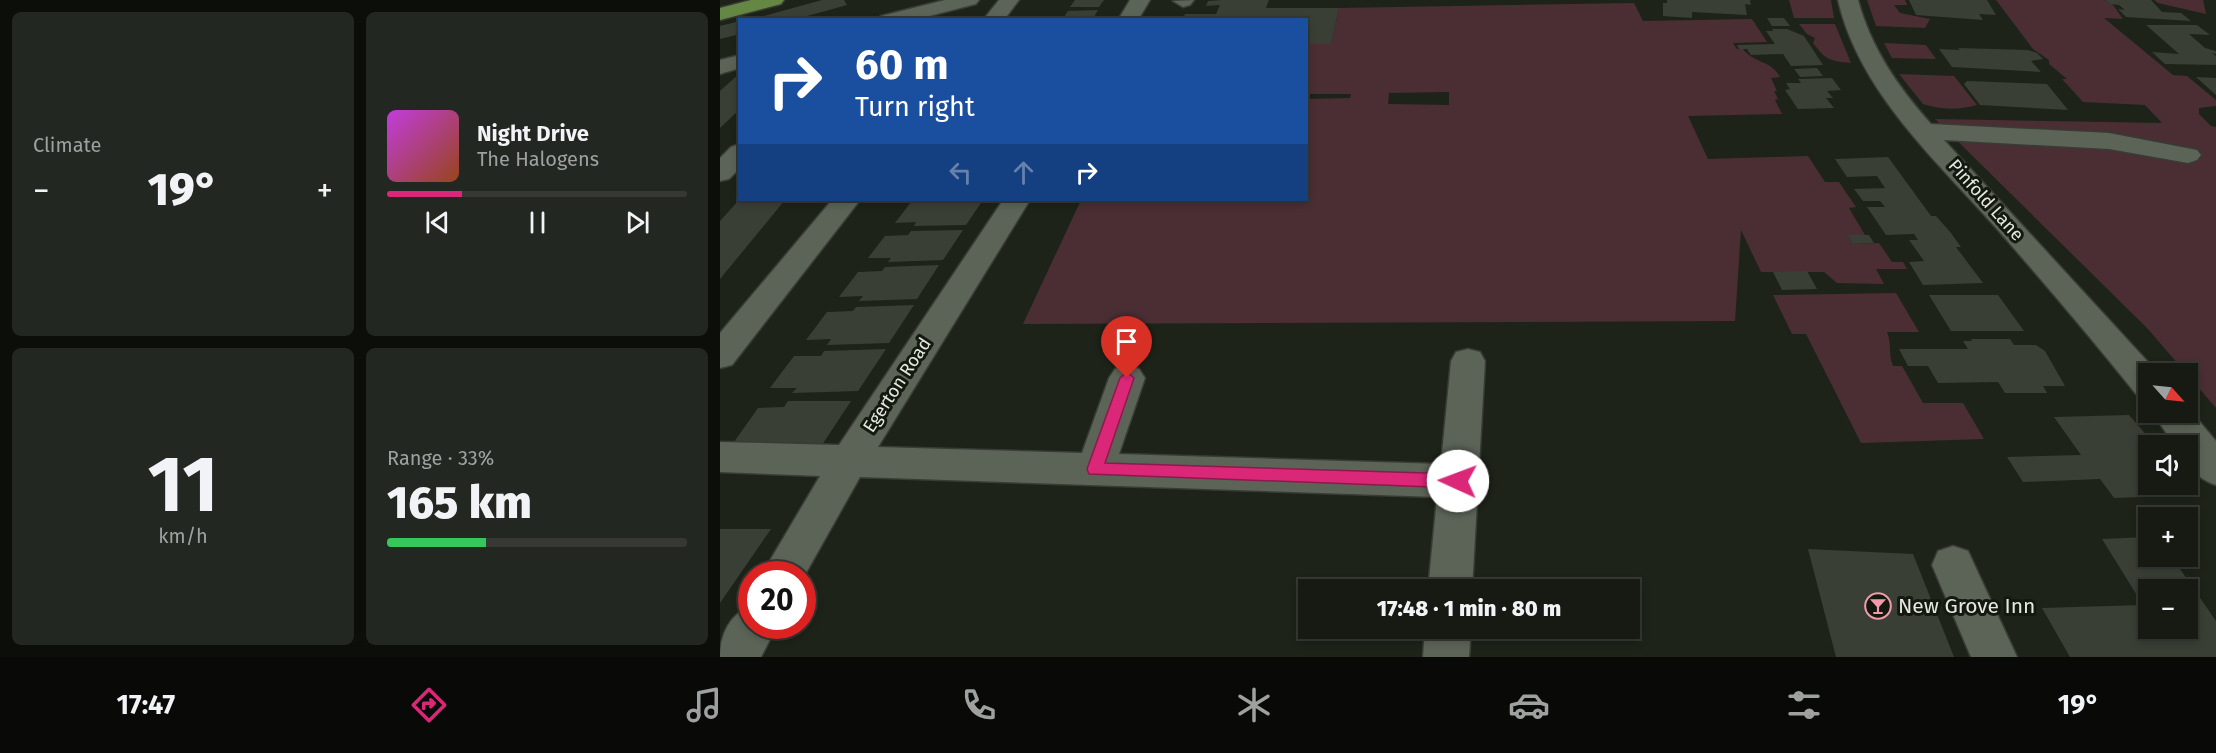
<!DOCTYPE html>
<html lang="en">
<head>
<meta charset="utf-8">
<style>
	:root { --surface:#161a13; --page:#232721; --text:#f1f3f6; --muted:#9ea1a0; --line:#353833; --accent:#db2777 }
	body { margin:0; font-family:"Fira Sans",sans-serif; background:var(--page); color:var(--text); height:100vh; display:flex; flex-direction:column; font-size:22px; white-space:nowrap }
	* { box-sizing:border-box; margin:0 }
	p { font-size:20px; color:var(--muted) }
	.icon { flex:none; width:33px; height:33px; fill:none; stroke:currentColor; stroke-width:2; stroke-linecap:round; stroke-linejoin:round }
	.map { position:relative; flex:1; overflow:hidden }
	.details { display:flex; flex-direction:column; gap:12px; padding:12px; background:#0c0e0a; width:720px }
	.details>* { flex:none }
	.guide { position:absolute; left:18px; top:18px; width:570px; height:183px; border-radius:0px; box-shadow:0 3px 9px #0003,0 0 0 2px var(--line); background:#1a4fa0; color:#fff; overflow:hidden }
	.needle { width:39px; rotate:117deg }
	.tools { position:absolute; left:1418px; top:363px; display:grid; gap:12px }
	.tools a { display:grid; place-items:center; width:60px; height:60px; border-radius:0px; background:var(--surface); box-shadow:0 3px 9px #0003,0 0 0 2px var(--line); font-size:30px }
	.speed { position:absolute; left:18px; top:561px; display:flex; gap:12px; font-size:30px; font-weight:700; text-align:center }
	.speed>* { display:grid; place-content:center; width:78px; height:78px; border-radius:50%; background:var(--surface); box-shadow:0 3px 9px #0003,0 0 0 2px var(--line); line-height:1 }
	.speed .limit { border:9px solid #d22; background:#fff; color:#111 }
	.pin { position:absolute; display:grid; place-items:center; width:51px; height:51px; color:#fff; margin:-62px -26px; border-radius:50% 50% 50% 0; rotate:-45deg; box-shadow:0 0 6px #0007 }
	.pin .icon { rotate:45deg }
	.me { position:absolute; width:66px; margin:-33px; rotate:272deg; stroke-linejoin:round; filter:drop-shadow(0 0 4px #0008) }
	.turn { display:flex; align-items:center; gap:21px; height:126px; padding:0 18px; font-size:27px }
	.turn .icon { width:78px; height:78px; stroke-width:2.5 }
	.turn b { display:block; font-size:42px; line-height:51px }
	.lanes { display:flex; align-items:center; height:57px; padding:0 18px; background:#0003; justify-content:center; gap:30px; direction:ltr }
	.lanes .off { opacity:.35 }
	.big { font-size:45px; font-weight:800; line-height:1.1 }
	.details .widget { flex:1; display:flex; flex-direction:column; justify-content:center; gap:9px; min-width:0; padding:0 21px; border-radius:9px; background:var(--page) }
	.details .dial { align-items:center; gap:0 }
	.dial b { font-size:78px; line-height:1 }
	.song { display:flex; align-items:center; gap:18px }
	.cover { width:72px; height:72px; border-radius:9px; background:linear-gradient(135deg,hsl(290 70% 55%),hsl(20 70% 35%)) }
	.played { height:6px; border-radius:3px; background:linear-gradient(90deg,var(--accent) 25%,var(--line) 25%) }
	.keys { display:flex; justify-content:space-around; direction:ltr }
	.heat { display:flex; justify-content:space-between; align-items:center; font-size:33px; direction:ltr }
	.charge { height:9px; border-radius:4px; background:linear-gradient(90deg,#34c759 33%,var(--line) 0) }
	.details .tiles { flex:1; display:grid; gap:12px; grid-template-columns:repeat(2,1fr) }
	.trip { position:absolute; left:578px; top:579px; width:342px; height:60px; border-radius:0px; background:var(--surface); box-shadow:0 3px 9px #0003,0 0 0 2px var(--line); font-weight:800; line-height:60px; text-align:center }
	.dock { display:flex; height:96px; justify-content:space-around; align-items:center; background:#090a08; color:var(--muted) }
	.dock .icon { width:42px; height:42px }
	.dock .active { color:var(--accent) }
	.dock b { font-size:27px; color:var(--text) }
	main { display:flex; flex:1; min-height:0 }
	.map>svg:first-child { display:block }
	.green { fill:#4a2e33; fill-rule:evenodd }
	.building { fill:#393f35; fill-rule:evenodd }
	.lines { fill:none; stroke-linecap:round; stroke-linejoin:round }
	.minor-casing { stroke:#383c35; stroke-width:3 }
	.major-casing { stroke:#383c35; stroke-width:3 }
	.minor { fill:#5c6357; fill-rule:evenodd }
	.major { fill:#648843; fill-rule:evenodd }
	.route { fill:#db2777; stroke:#8e194d; stroke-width:1.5 }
	.labels { text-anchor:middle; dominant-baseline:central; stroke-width:6; stroke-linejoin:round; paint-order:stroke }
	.street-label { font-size:18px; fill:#e4e8e1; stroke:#141910 }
	.near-poi-label { font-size:21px; fill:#e4e8e1; stroke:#141910; text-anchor:start }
</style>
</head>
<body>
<main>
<section class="details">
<div class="tiles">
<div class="widget"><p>Climate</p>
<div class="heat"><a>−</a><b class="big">19°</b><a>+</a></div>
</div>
<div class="widget">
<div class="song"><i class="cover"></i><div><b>Night Drive</b><p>The Halogens</p></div></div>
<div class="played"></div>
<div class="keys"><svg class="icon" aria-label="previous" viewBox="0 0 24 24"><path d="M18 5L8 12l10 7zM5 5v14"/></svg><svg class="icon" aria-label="pause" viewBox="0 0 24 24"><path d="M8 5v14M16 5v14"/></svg><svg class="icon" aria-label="next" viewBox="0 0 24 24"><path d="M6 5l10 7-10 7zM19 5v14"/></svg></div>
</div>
<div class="widget dial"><b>11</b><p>km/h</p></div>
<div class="widget"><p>Range · 33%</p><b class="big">165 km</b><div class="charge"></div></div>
</div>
</section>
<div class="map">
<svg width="1496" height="657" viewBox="0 0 1496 657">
	<rect width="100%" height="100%" fill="#1d2319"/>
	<g class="green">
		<path d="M1069,0H1111L1114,18H1074Z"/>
		<path d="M1147,0H1185L1187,5H1174L1180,13L1210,19L1205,28L1156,26Z"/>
		<path d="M1276,0H1384L1393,5L1403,19L1384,18L1453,75L1467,76L1496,100V106L1479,108V114L1491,126L1496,127V408L1428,329L1215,119L1442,123L1425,105L1363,102L1342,79H1347L1329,64V60L1313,49Z"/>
		<path d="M1434,0H1483L1486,14L1438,3Z"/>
		<path d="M914,3L923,21L1032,19L1047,42L1013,43L1017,49H1023C1033,63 1051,60 1060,77L1051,78L1057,91H1054L1058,99L1055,100L1062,114L968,116L988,159L1088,156L1105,182H1119L1136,207L1129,208L1145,235H1127L1132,244L1159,243L1172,262H1183L1187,269H1156L1164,284L1117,283L1104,272H1041L1021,230L1015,321L303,324L361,200H586L587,99L630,98L631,94H587V44H611L619,8ZM729,92V105L668,104L669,93Z"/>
		<path d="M1079,24H1115L1131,63C1107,61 1105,58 1093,43L1095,38L1087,34Z"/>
		<path d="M1164,43L1206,45L1216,59L1172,58Z"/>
		<path d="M1179,74L1234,76L1257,105C1239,110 1221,110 1203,104Z"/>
		<path d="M1176,293L1199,332H1167C1172,344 1168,354 1173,366H1182L1203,403H1243L1264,439L1141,443L1086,334H1072L1053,295Z"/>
	</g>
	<g class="building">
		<path d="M102,0H124L127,5L73,20H29Z"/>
		<path d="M355,0H384L379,7H350Z"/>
		<path d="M502,0H549L546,8H619L611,44H586V20H462L465,14H496L500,5L486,6L488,1Z"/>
		<path d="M947,0H1030L1031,5L1025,4L1027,15L972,12V18L943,16V3H947Z"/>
		<path d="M1189,0H1267L1276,15L1259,14L1263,20L1196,15Z"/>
		<path d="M1385,0H1431L1442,12L1461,13L1471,21L1406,17L1398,9L1405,10L1399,5L1390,4Z"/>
		<path d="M378,10L372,20H342L348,11Z"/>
		<path d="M1047,18H1064L1070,26H1052Z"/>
		<path d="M20,21V34L0,39V26Z"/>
		<path d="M1426,25H1477L1490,35L1469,34L1485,48L1496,51V54L1492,53L1496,56V65L1445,64L1432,52L1459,54Z"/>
		<path d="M1052,29H1067L1084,36L1103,65L1071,66L1063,54L1031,55L1027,49H1019L1017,45L1055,44L1046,31H1053Z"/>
		<path d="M1238,48L1308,50L1317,53L1323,59L1311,61L1321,72L1232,67L1219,49L1240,50Z"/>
		<path d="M1097,68L1103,76L1080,77L1074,69Z"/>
		<path d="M20,73V109L0,128V91Z"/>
		<path d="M1476,77L1496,78V95Z"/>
		<path d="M1112,78L1121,90L1107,91L1113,98H1106L1114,108L1078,109L1065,90L1070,89L1066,83H1081L1078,79Z"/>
		<path d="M1247,81L1327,84L1348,110L1260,105L1244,84Z"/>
		<path d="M1168,157L1211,216H1216L1231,233L1241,247H1236L1263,283L1203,285L1189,262L1204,261L1189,240H1198L1194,234L1166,235L1147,207H1165L1160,201H1143L1134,189L1165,188L1157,176L1127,177L1115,159Z"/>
		<path d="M19,200H65L0,279V221Z"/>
		<path d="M214,200H263L246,225L194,226L196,222L175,223L191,202Z"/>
		<path d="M243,230L223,260L168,262L171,258H148L165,236L188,235L191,231Z"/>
		<path d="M1127,235H1149L1154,243L1132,244Z"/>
		<path d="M219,265L197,299L139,301L143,296L119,297L138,272L162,271L165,267Z"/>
		<path d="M1087,271L1097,289L1062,290L1053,272Z"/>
		<path d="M1209,295H1278L1304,331H1231Z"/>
		<path d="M194,305L169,343L107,345L111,339L86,340L107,312L133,311L136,307Z"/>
		<path d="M1251,339H1290L1294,345H1316L1325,351L1345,386H1323L1327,393H1285L1278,382L1218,383L1208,366H1188L1179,349H1248L1243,341H1252Z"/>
		<path d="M166,349L138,391L72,393L77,388H50L74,356H101L104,351Z"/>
		<path d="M68,401H131L100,448L34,449L40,442H14L38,408L64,407Z"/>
		<path d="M1409,415L1436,446H1428V484H1467L1470,489L1445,490L1450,496L1394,498L1380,479L1303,482L1287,457L1361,455L1334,417Z"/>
		<path d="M0,529H51L0,603Z"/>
		<path d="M1428,537V556H1451L1496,621V657H1350L1322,608L1423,605L1382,539ZM1428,590H1467V628H1428Z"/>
		<path d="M1088,549L1193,554L1234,657H1116Z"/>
	</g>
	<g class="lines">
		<g class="minor-casing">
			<g id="minor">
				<path d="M225,0H259L256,4L194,20H158L161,16Z"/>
				<path d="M279,0H299L284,20H263Z"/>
				<path d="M410,0H430L418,20H398Z"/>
				<path d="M474,0L470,5L463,7L453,1Z"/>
				<path d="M1118,0H1138C1151,48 1178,87 1211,124L1389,133L1477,150L1481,155L1477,160L1468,163L1389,149L1224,140L1439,374H1428V398L1416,394C1371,338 1325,284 1278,230C1217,161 1139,92 1118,0Z"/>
				<path d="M20,55V68L0,74V60Z"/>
				<path d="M20,144V168L9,179L0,181V158L11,147Z"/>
				<path d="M112,200H140L12,365L0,368V333Z"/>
				<path d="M283,200H310L158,447L362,453L389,378L395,369L407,365L419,369L425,378L399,454L721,464L731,361L736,352L748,349L760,352L765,361L752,590H708L717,497L140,477L82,580V574H42L100,476L0,472V442L119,445Z"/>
				<path d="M1467,407L1496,441V485C1476,478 1467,467 1467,446H1455L1432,412H1467Z"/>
				<path d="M1233,546L1248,551L1297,657H1251L1212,565L1218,551Z"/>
				<path d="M32,605V626H57L41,657H0C0,634 10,614 32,605Z"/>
				<path d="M705,628H751L749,657H703Z"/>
			</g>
		</g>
		<g class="major-casing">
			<path id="major" d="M31,0H64L61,4L0,20V8Z"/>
		</g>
		<use href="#minor" class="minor"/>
		<use href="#major" class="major"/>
	</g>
	<path class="route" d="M407,372L414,378L385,463L738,474L744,476L747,481L744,486L738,488L369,474L367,469L400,378Z"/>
	<defs>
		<g id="bar-ring" transform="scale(1.35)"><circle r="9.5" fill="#141910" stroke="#f39aaa" stroke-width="1.5"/><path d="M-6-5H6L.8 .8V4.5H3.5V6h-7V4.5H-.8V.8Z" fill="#f39aaa"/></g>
	</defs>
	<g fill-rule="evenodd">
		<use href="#bar-ring" x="1158" y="606"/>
	</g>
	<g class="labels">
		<g class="street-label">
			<text transform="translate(1266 200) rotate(48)">Pinfold Lane</text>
			<text transform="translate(177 385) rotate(-57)">Egerton Road</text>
		</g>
		<g class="near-poi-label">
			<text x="1178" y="606">New Grove Inn</text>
		</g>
	</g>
</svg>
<div class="tools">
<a><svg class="needle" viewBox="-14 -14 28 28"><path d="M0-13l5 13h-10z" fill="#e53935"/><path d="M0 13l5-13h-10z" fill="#9ea1a0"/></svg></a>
<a><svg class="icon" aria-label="sound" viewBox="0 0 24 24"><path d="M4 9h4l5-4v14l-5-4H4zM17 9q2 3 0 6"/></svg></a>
<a>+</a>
<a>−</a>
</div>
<div class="speed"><div class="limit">20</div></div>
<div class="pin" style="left:407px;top:378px;background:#d93025"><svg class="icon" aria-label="arrive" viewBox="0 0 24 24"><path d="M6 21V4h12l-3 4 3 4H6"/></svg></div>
<svg class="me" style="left:738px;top:481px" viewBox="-20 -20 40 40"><circle r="19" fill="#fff"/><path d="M0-13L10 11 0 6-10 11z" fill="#db2777"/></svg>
<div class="trip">17:48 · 1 min · 80 m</div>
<div class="guide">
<div class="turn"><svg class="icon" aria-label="right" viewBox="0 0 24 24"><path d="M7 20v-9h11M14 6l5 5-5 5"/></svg><div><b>60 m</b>Turn right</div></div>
<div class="lanes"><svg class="icon off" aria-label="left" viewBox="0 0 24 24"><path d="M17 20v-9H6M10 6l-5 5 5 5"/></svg><svg class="icon off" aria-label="ahead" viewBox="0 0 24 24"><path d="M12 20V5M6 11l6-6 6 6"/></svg><svg class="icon" aria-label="right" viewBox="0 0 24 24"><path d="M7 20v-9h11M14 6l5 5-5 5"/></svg></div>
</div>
</div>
</main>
<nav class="dock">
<b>17:47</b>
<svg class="icon active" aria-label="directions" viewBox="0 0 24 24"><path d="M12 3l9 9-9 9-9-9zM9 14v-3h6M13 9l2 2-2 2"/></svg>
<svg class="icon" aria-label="music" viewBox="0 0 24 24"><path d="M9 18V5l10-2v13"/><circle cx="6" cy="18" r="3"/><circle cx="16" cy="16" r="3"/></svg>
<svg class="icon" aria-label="phone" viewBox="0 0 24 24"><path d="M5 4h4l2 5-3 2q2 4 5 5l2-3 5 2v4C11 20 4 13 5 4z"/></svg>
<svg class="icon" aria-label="climate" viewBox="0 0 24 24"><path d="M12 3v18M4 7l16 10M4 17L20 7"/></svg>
<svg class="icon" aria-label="car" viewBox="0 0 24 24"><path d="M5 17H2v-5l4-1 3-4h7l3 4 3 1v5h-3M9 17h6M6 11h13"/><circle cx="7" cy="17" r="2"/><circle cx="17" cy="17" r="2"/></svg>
<svg class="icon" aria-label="filters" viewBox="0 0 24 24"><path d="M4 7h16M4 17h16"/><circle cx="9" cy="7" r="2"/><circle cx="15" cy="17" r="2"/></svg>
<b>19°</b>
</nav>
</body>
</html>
